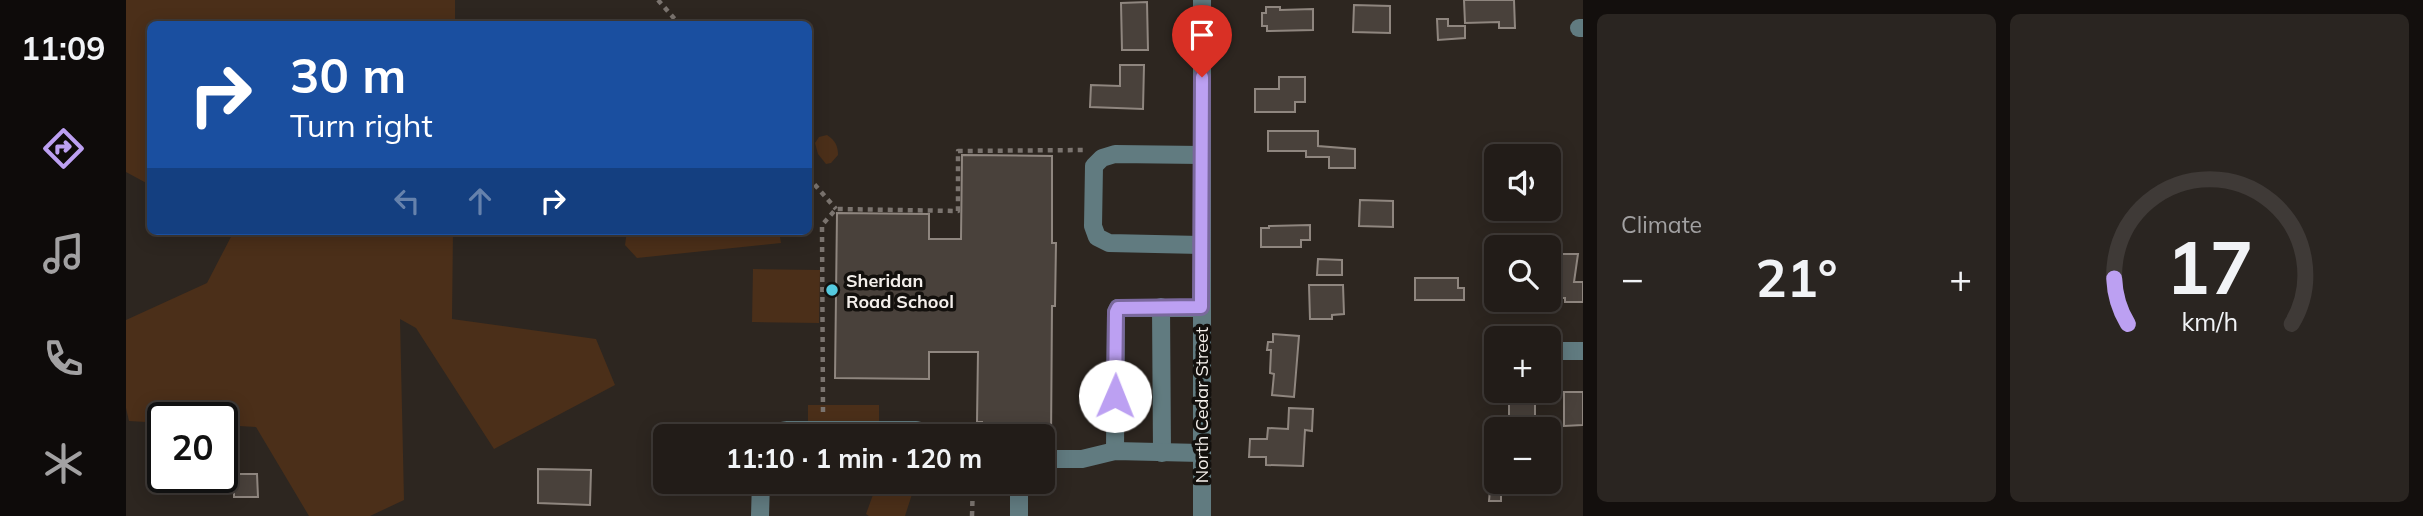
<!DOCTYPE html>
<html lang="en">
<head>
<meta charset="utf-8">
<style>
	:root { --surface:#221c18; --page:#2a2521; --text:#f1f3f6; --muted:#a2a1a2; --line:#3f3a37; --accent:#bca0f2 }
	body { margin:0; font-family:Mulish,sans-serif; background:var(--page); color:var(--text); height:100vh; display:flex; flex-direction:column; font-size:26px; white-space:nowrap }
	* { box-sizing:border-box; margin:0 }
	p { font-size:23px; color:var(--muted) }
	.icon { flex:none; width:38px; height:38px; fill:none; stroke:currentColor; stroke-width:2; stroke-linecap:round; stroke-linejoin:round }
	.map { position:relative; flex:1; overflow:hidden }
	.side { display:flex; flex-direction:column; gap:14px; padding:14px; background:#130f0d; width:840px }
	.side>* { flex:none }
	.hud { position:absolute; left:21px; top:21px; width:665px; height:214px; border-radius:10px; box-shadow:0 4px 18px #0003,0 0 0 2px var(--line); background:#1a4fa0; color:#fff; overflow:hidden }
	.buttons { position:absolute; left:1358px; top:144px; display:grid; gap:14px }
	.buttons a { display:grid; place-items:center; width:77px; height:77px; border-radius:10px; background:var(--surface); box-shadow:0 4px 18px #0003,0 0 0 2px var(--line); font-size:35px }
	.speed { position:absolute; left:21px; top:402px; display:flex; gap:14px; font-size:35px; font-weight:700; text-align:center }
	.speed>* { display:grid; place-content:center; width:91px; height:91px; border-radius:50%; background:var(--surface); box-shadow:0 4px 18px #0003,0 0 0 2px var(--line); line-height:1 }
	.speed .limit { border:4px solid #111; border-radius:10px; background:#fff; color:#111 }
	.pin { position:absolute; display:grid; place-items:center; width:60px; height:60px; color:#fff; margin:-72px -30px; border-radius:50% 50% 50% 0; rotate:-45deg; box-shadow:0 0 7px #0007 }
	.pin .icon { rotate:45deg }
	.me { position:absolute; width:77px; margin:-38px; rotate:1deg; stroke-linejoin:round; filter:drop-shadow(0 0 5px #0008) }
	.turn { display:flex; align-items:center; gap:24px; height:147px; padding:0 28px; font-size:32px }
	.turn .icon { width:91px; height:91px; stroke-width:2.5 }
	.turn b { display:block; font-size:49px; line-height:60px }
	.lanes { display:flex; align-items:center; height:66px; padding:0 28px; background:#0003; justify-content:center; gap:35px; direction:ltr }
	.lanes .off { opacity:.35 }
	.big { font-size:52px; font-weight:700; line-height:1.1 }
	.side .tile { flex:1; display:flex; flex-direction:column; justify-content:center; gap:10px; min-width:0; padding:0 24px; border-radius:10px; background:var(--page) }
	.side .dial { align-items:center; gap:0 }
	.dial svg { height:182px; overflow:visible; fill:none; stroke:var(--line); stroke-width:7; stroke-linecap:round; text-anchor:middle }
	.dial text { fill:var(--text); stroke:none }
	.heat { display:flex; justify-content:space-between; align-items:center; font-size:38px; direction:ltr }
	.side .tiles { flex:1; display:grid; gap:14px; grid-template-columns:repeat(2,1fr) }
	.trip { position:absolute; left:527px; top:424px; width:402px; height:70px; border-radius:10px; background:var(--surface); box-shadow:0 4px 18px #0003,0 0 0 2px var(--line); font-weight:700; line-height:70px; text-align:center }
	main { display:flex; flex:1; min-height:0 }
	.dock { display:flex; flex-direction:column; width:126px; justify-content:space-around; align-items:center; background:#0e0b0a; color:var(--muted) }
	.dock .icon { width:49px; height:49px }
	.dock .active { color:var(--accent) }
	.dock b { font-size:32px; color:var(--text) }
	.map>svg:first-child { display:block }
	.green { fill:#4b2f19 }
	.building { fill:#49413b; stroke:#8f867f; stroke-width:2 }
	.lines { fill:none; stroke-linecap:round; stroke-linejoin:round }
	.path { stroke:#7b746f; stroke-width:4.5; stroke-dasharray:5 5; stroke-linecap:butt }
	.minor { stroke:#617b80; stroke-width:18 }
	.route-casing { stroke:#7a689d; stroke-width:18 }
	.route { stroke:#bca0f2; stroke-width:12 }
	.poi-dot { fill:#55cadf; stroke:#13100d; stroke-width:2.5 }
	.labels { text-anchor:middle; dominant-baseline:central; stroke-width:7; stroke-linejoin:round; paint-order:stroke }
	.poi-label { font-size:18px; font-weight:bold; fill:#f3eeea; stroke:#13100d; text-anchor:start }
	.street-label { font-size:18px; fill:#f3eeea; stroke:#13100d }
</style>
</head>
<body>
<main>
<nav class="dock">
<b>11:09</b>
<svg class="icon active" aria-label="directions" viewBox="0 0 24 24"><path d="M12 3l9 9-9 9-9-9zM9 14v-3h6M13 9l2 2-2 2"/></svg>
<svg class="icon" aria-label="music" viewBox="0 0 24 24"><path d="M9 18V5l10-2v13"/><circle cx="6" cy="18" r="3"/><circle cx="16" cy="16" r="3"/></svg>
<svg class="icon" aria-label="phone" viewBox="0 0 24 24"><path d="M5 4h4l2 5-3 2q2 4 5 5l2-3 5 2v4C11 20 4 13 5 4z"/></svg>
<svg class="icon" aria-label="climate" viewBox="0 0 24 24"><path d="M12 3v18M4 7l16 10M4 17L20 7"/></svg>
</nav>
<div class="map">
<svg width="1457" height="516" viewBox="0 0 1457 516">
	<rect width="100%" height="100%" fill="#2d2620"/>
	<g class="green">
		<path d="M0,0H329V24H24V185L0,172Z"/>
		<path d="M701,135C709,140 712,146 712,155L705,163L700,164L692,154L689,143L693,137Z"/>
		<path d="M108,231H327L326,319L470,339L489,385L368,449L290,328L274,319L278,500L244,516H183L130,427L96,425V418H37V423L3,421L0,408V320L81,283Z"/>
		<path d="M501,231H653L655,243L511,258L499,245Z"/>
		<path d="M627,269L694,270L693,323L626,322Z"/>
		<rect x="682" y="405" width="71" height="31"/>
		<path d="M752,481H781L787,491L779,516H743L740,514Z"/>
	</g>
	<g class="building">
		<path d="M1338,0H1388L1389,28H1373V22L1339,23Z"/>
		<path d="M1021,2L1022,50H996L995,3Z"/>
		<path d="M1228,5L1264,6V33L1227,32Z"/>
		<path d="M1140,7H1154V10L1187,9V30L1141,31V26H1136V13H1140Z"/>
		<path d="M1311,19H1322V26H1339V38L1312,40Z"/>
		<path d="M994,65H1018L1017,109L964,107L965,85L994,86Z"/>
		<path d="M1153,77H1179V102H1169V112H1129V89H1153Z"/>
		<path d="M1142,131H1192V146L1229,149V168H1203V157H1180V151H1142Z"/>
		<path d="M836,155L926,156V243H930L929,306H926L925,442H917V436H856V422H851L852,352H803V379L709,378L711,213L803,214V239H835Z"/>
		<path d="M1234,200L1267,201V227L1233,226Z"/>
		<path d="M1184,225V240H1175V247H1135V228H1143V226Z"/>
		<path d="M1425,254H1452L1448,282H1457V302H1439V298H1425Z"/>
		<path d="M1192,259L1216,260V275H1191Z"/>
		<path d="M1289,278H1332V288H1338V300H1289Z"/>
		<path d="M1183,285H1217L1218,314L1206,315V319H1184Z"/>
		<path d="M1147,334L1173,336L1168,397L1146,395L1148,374L1144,373L1145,350H1141L1142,342H1147Z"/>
		<path d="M1438,392H1457V425L1438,426Z"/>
		<rect x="1383" y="393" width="26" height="27"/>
		<path d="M1163,408L1187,409L1186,431L1179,430L1177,466L1140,465V457H1123L1124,439H1141L1142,428L1162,429Z"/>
		<path d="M412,469L465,470L464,505L412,503Z"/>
		<path d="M108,474H131L132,497H108Z"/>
		<path d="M1364,490L1375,491V501H1363Z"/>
	</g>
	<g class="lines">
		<g class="path">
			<path d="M532,0L553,24"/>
			<path d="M682,177L710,209"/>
			<path d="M697,412L696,225L710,209L832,211V151L958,150"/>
			<path d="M846,516L847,481"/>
		</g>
		<g class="minor">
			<path d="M1453,28H1457"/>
			<path d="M1075,245L983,243L971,237L967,226L968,166L976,158L989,154L1076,155"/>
			<path d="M1035,307L1036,453"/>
			<path d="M1423,351H1457"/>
			<path d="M641,436L644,433L662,430H790L814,436"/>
			<path d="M989,451L990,312L992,308H1075"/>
			<path d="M917,459H956L989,451L1075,453"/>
			<path d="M893,481V516"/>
			<path d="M634,516L635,481"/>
			<path d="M1076,516V0"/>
		</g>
	</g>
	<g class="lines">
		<g class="route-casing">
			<path id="route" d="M989,396L990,312L992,308L1075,307L1076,77"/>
		</g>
		<use href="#route" class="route"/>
	</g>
	<circle class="poi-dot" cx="706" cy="290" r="7"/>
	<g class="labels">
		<g class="poi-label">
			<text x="720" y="280">Sheridan<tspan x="720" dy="21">Road School</tspan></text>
		</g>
		<g class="street-label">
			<text transform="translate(1075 405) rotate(-90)">North Cedar Street</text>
		</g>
	</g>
</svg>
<div class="buttons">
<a><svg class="icon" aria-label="sound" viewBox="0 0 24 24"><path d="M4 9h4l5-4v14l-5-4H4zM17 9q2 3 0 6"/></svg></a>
<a><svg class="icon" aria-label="search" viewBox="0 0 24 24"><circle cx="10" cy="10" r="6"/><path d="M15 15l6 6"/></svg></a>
<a>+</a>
<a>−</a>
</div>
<div class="speed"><div class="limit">20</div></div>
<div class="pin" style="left:1076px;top:77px;background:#d93025"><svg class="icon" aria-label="arrive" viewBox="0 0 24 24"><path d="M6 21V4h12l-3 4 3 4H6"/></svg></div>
<svg class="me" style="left:989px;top:396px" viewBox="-20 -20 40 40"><circle r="19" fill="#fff"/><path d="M0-13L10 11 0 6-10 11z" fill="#bca0f2"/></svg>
<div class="trip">11:10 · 1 min · 120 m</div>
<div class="hud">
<div class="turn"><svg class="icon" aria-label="right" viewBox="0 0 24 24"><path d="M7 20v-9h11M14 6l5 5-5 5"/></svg><div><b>30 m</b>Turn right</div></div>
<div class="lanes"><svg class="icon off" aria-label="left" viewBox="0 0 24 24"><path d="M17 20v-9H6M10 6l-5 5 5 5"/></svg><svg class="icon off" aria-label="ahead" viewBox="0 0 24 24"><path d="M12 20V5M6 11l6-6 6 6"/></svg><svg class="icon" aria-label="right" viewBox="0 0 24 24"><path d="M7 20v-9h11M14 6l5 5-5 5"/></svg></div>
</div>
</div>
<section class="side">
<div class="tiles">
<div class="tile"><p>Climate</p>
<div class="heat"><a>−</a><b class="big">21°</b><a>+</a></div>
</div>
<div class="tile dial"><svg viewBox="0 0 100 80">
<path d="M14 69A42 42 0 1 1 86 69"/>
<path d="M14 69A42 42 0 0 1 8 49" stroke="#bca0f2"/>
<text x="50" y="56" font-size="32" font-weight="700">17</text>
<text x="50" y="72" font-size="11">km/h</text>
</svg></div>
</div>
</section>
</main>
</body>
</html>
